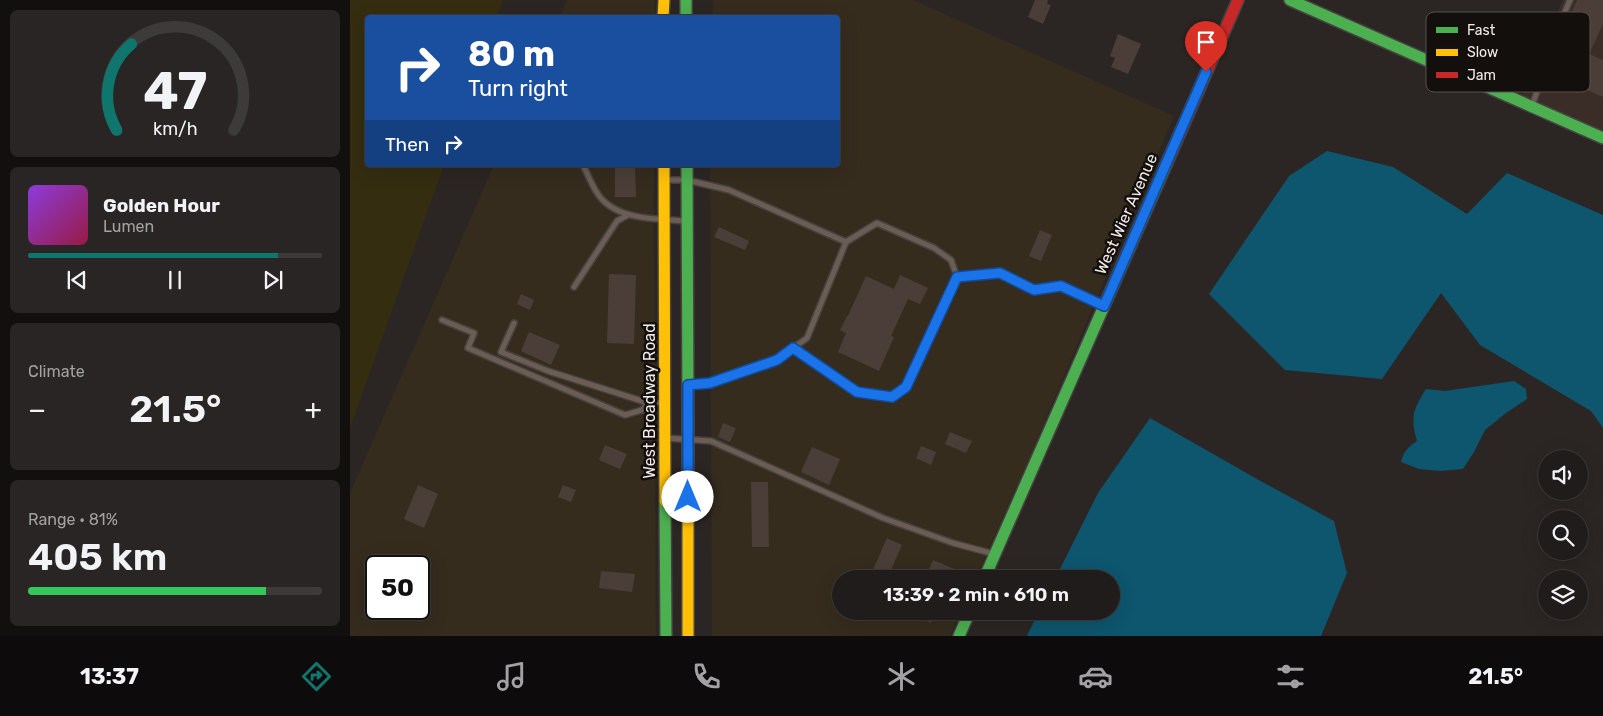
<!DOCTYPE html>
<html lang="en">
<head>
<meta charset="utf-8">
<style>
	:root { --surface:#201c1b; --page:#282524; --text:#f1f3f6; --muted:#a2a1a3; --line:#3d3a3a; --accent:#0f766e }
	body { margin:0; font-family:Rubik,sans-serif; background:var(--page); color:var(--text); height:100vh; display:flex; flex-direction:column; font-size:19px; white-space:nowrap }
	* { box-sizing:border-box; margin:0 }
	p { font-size:16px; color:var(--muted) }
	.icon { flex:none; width:28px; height:28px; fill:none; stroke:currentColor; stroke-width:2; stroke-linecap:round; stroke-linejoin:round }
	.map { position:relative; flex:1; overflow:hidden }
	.details { display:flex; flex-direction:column; gap:10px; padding:10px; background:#120f0f; width:350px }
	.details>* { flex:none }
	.top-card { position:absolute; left:15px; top:15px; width:475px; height:152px; border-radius:5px; box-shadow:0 5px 20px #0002,0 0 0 1px var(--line); background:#1a4fa0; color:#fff; overflow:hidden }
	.tools { position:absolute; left:1188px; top:450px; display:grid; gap:10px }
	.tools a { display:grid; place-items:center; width:50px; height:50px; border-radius:50%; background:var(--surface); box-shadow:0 5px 20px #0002,0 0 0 1px var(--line); font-size:25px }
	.speed { position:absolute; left:15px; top:555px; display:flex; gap:10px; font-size:25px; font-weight:700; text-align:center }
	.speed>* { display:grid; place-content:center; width:65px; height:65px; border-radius:50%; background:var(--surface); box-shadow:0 5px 20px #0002,0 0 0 1px var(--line); line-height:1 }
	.speed .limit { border:2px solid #111; border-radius:8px; background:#fff; color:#111 }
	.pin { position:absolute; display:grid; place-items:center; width:42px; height:42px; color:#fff; margin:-51px -21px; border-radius:50% 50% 50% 0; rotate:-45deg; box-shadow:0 0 5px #0007 }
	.pin .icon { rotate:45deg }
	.me { position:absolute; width:55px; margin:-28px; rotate:0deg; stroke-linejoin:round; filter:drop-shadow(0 0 4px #0008) }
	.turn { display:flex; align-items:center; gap:18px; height:105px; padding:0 20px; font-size:22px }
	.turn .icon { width:65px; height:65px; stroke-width:2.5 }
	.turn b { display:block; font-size:35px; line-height:42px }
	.then { display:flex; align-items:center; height:48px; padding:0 20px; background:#0003; gap:10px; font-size:19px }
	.big { font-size:38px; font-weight:600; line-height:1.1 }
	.details .card { flex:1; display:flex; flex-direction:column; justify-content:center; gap:8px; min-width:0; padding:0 18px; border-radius:8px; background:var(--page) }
	.details .dial { align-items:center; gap:0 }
	.dial svg { height:130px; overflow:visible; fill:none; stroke:var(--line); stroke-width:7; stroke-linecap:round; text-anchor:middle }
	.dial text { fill:var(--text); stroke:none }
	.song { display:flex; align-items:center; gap:15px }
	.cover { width:60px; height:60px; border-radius:8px; background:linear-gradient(135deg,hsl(270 70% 55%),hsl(340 70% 35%)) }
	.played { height:5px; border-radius:2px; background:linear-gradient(90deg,var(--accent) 85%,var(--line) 85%) }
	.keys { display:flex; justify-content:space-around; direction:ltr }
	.heat { display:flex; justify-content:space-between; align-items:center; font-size:28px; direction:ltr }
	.charge { height:8px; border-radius:4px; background:linear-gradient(90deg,#34c759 81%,var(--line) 0) }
	.trip { position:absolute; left:482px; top:570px; width:288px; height:50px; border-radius:25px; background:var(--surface); box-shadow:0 5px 20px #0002,0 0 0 1px var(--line); font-weight:600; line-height:50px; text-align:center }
	.menu { display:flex; height:80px; justify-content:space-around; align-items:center; background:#0d0b0b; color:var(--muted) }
	.menu .icon { width:35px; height:35px }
	.menu .on { color:var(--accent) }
	.menu b { font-size:22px; color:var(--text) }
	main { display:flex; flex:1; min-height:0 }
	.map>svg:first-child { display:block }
	.industrial { fill:#352c1e; fill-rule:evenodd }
	.built { fill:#3a2c27 }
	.sand { fill:#352d10 }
	.water { fill:#0d566d }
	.building { fill:#4b3e38 }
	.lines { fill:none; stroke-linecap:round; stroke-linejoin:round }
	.lane-casing { stroke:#464240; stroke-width:8 }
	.fast-casing { stroke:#464240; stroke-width:14 }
	.slow-casing { stroke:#464240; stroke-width:14 }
	.jam-casing { stroke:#464240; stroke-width:14 }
	.lane { stroke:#6b5c54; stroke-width:5 }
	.fast { stroke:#4caf50; stroke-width:11 }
	.slow { stroke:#ffc107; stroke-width:11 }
	.jam { stroke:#c62828; stroke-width:11 }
	.route-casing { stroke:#114b97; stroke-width:12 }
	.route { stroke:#1a73e8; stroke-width:9 }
	.labels { text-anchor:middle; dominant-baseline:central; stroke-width:5; stroke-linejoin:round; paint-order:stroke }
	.street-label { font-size:16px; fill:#f1ebe9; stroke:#130f0d }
	.key { fill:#130f0d; stroke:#56514f; stroke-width:1 }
	.key-label { font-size:14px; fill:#f1ebe9 }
</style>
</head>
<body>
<main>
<section class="details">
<div class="card dial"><svg viewBox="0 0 100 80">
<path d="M14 69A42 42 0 1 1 86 69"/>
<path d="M14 69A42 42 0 0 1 23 16" stroke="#0f766e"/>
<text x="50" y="56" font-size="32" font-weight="700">47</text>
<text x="50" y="72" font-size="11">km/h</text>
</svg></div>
<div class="card">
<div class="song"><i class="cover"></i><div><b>Golden Hour</b><p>Lumen</p></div></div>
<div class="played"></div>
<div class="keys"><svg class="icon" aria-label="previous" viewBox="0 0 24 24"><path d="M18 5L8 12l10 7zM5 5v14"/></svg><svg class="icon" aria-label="pause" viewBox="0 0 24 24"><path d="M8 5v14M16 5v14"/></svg><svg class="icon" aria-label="next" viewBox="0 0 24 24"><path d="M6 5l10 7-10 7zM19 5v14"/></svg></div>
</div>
<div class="card"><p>Climate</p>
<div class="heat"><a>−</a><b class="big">21.5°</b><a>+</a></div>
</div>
<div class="card"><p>Range · 81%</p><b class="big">405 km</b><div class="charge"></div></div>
</section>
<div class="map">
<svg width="1253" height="636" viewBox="0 0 1253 636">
	<rect width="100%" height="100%" fill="#2b2624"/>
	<g class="industrial">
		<path d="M217,0H305V17H210Z"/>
		<path d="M363,0H563L824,116L678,461L625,579H491V611H611L600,636H362L360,165H488V18L362,17Z"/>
		<path d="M144,165H304L306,636H0V493ZM26,566H69V609H26Z"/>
	</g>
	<path class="built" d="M1213,0H1253V131L1171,96Z"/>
	<path class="sand" d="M0,0H153L146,17L18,18V165H94L0,428Z"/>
	<g class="water">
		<path d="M977,151L1043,167L1117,214L1157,173L1253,215V428L1241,411L1130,345L1091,293L1032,379L935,370L859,294L939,176Z"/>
		<path d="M1164,381L1176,389L1177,399L1156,413L1135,430L1124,452L1113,469L1091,471L1069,469L1051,462C1053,452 1059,446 1067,441C1060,417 1063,410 1076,389L1095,391Z"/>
		<path d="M800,418L907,479L984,521L997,573L971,636H677L689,611H761V579H705L748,493Z"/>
	</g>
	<g class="building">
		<path d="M685,0H698L697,4L701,5L693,24L678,17Z"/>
		<path d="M1227,0H1253V24L1239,54L1253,60V97L1204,76L1210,63L1201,59Z"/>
		<path d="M768,34L791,44L778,74L761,67L765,58L760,56Z"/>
		<path d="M265,165H285L286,197H265Z"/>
		<path d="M369,227L399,241L395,250L364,237Z"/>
		<path d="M690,230L702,235L691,261L679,256Z"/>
		<path d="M259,274L286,275L284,344L257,343Z"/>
		<path d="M550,275L578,288L570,304L558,299L541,336L544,337L529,371L488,352L496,333L490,330L497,316H498L516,276L544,289Z"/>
		<path d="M171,294L184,300L180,310L167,304Z"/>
		<path d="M179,332L210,345L201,365L171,351Z"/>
		<path d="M373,423L386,428L380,442L368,437Z"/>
		<path d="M600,432L622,441L616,453L595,444Z"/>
		<path d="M255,445L277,454L270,469L249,460Z"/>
		<path d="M571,446L586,452L581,465L566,458Z"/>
		<path d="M462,447L490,459L479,485L451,472Z"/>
		<path d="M401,482H418L419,547H402Z"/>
		<path d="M68,485L88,494L74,528L54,519Z"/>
		<path d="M213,485L226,490L221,502L208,497Z"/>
		<path d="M537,538L552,545L537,579H519Z"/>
		<path d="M583,560L604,569L600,579H575Z"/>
		<path d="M251,571L285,574L282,592L249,588Z"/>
		<path d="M554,611H586L581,623Z"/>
	</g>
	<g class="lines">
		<g class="lane-casing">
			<g id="lane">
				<path d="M1182,106L1189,86L1190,71L1220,0"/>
				<path d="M233,165C238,175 243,188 250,197C268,220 308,219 335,221"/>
				<path d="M315,180H337L379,190L496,242"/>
				<path d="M607,277L650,273L684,290L711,286L754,305"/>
				<path d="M224,287L267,221L278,215"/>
				<path d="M92,320L124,333L118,348L275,415L292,410L298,404L314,402"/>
				<path d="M164,323L151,352L198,371L292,401L298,404"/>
				<path d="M339,385L360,383L427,360L457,338L496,242L527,223L584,248L601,260L607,277L556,387L542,397L507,392L443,348"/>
				<path d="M315,438L361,441L533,518L603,543L644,554"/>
			</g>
		</g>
		<g class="fast-casing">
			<g id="fast">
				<path d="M336,0V18"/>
				<path d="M940,0L1253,138"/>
				<path d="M337,165L338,415"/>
				<path d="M315,501L316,636"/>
				<path d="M634,579L816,165"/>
				<path d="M609,636L620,611"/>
			</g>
		</g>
		<g class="slow-casing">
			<g id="slow">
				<path d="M313,18L314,0"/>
				<path d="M314,165L315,501"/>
				<path d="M338,415V636"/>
			</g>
		</g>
		<g class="jam-casing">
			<path id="jam" d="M816,165L888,0"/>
		</g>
		<use href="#lane" class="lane"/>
		<use href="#fast" class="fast"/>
		<use href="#slow" class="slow"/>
		<use href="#jam" class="jam"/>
	</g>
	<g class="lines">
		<g class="route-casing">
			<path id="route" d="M338,497V385L360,383L427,360L443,348L507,392L542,397L556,387L607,277L650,273L684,290L711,286L754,306L856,72"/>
		</g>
		<use href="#route" class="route"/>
	</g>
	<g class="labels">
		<g class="street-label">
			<text transform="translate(776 214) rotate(-66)">West Wier Avenue</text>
			<text transform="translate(299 401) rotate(-90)">West Broadway Road</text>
		</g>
	</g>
	<rect x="1076" y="12" width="164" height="80" rx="8" class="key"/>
	<rect x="1086" y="27" width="22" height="6" fill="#4caf50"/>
	<rect x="1086" y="49" width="22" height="7" fill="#ffc107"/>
	<rect x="1086" y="72" width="22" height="6" fill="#c62828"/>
	<g class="key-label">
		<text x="1117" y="35">Fast</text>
		<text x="1117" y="57">Slow</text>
		<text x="1117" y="80">Jam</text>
	</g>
</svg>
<div class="tools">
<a><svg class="icon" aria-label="sound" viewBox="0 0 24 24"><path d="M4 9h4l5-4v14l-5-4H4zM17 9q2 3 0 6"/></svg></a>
<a><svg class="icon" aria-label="search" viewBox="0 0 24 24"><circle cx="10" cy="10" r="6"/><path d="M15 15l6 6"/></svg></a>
<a><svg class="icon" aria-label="layers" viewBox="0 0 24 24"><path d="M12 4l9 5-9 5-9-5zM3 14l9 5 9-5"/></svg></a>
</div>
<div class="speed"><div class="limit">50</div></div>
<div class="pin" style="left:856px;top:72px;background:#d93025"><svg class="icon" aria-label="arrive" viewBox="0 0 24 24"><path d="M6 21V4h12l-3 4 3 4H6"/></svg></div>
<svg class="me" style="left:338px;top:497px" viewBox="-20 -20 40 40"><circle r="19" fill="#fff"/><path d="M0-13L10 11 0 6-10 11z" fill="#1a73e8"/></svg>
<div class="trip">13:39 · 2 min · 610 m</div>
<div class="top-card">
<div class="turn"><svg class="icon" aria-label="right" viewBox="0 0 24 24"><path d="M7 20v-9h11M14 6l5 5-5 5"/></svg><div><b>80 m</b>Turn right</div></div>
<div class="then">Then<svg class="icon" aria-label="right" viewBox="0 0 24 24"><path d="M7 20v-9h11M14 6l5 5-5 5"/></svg></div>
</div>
</div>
</main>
<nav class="menu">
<b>13:37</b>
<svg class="icon on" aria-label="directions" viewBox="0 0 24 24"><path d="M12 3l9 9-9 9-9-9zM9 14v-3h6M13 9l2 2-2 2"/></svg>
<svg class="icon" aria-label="music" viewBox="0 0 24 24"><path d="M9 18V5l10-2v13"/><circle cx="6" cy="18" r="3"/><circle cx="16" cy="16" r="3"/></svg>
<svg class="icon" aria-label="phone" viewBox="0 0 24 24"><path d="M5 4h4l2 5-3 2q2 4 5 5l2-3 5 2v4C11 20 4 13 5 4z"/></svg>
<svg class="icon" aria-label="climate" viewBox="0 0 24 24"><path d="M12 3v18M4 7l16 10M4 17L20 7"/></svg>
<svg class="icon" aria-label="car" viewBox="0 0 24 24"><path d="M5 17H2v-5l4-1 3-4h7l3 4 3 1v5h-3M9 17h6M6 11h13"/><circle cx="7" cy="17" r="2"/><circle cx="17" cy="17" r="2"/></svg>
<svg class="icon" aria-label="filters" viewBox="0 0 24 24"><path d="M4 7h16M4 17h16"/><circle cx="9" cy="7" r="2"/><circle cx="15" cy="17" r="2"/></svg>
<b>21.5°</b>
</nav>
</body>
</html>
